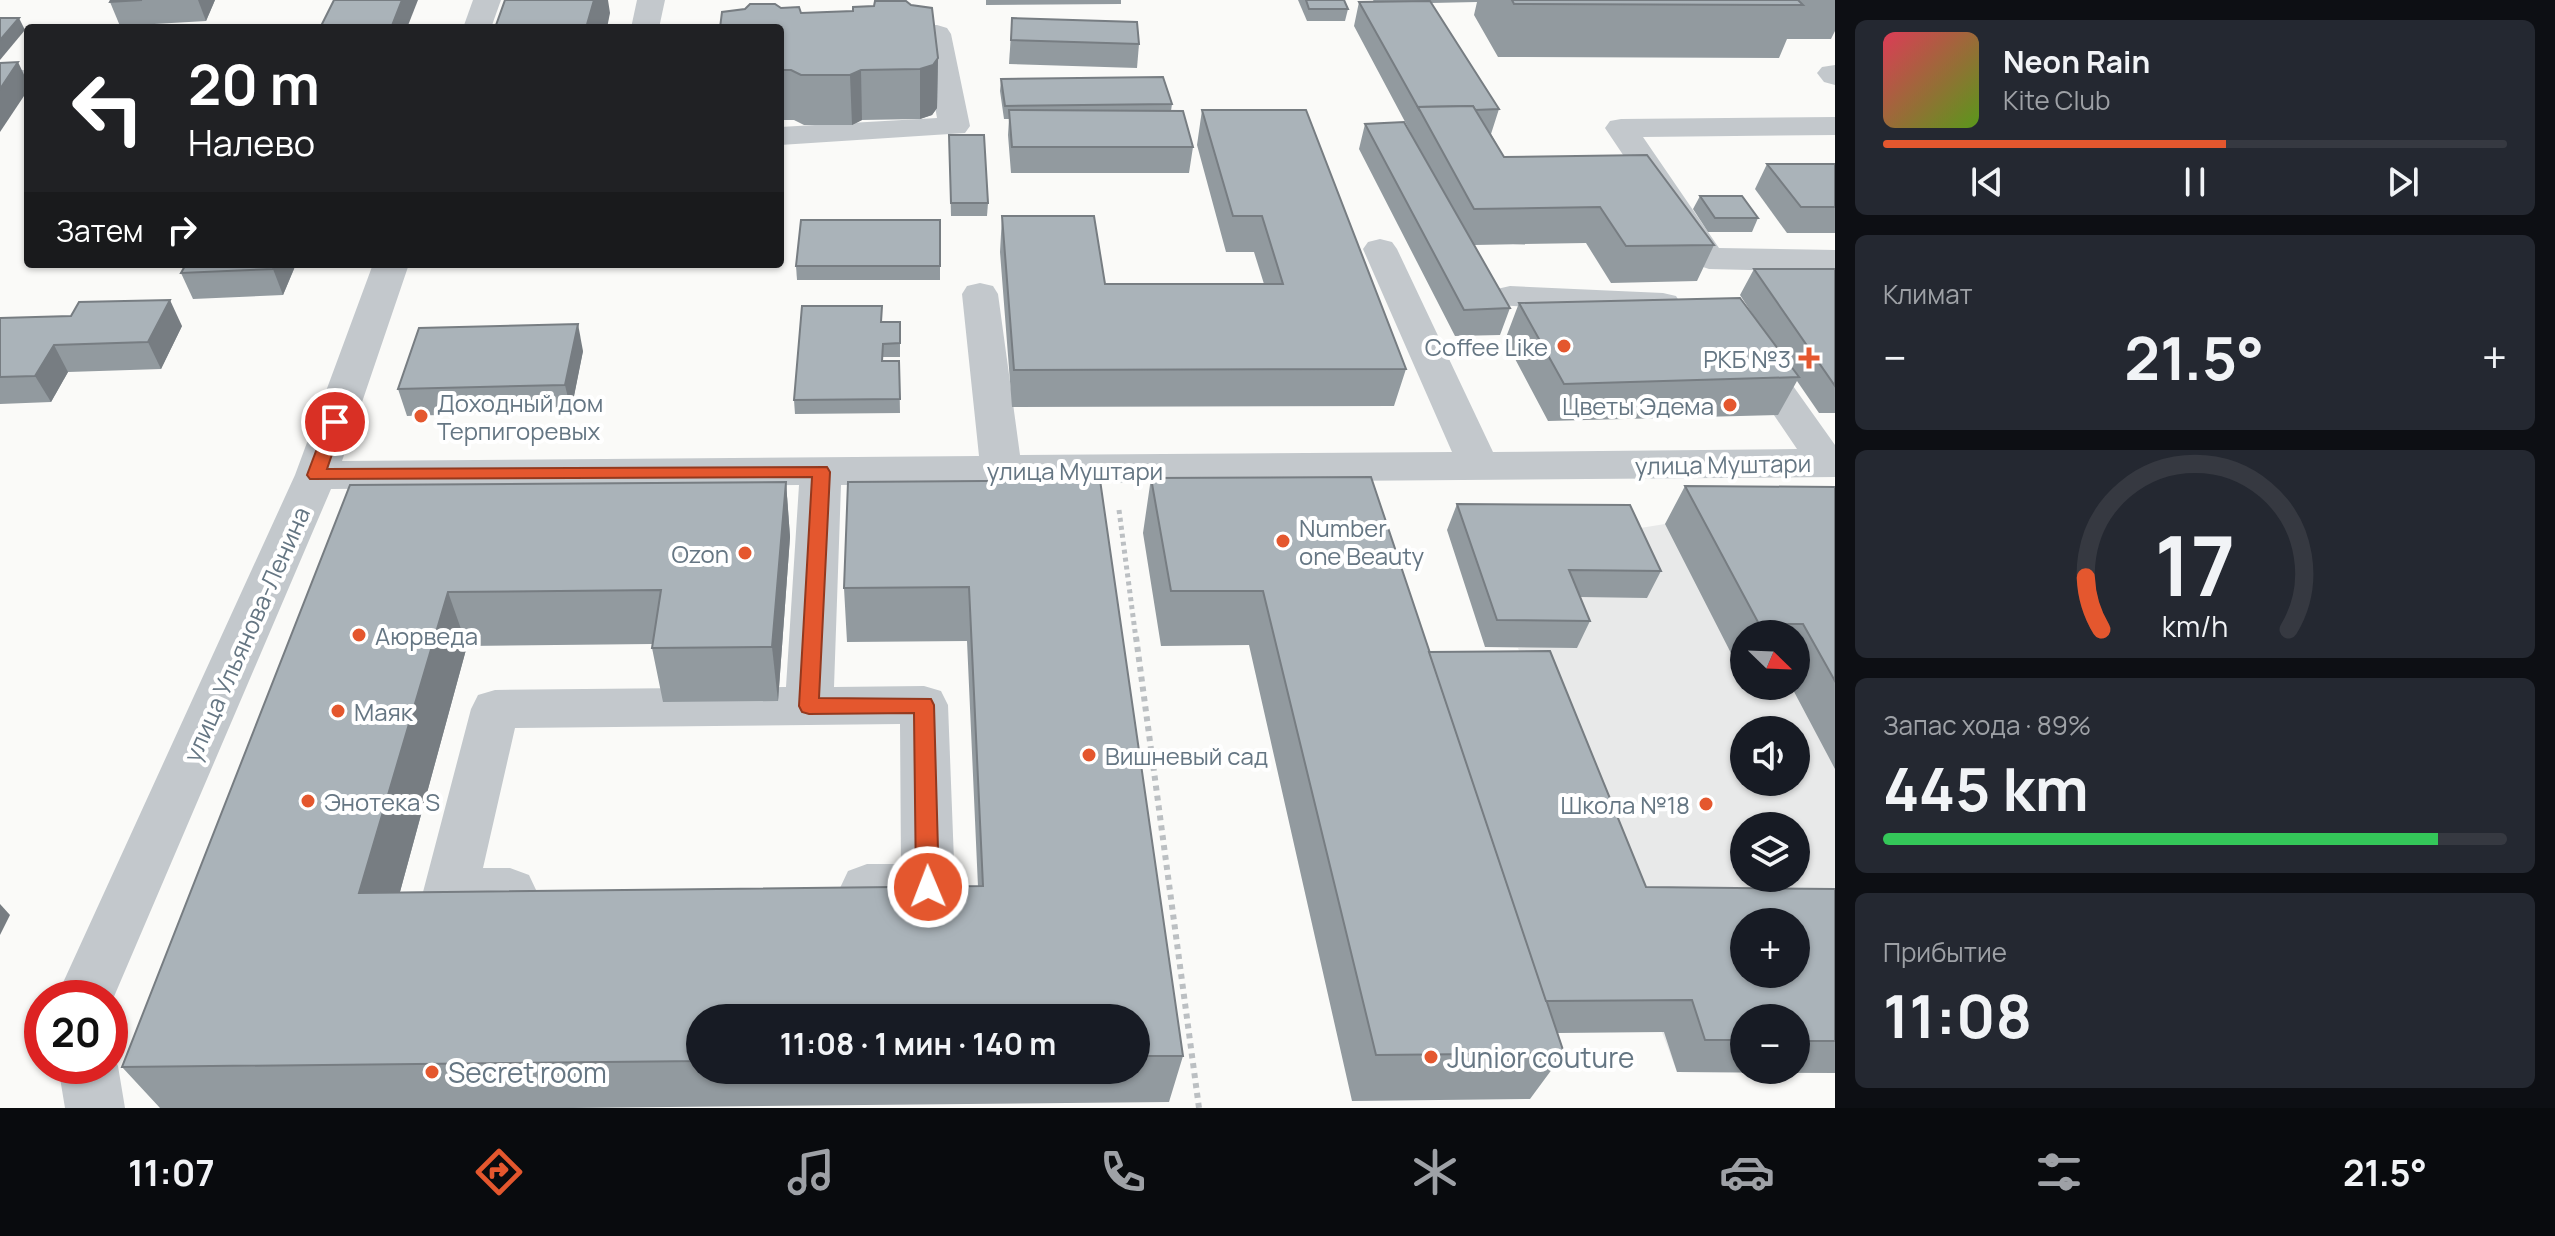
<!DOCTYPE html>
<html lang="ru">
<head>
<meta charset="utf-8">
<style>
	:root { --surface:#171b24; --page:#242831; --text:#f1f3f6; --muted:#9ea1a6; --line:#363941; --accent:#e4572e }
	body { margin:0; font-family:Manrope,sans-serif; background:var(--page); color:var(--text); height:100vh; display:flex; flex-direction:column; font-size:30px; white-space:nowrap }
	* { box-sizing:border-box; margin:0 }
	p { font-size:26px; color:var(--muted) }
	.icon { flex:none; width:44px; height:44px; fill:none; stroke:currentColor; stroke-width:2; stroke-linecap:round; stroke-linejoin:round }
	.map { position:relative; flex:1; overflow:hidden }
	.sheet { display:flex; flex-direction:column; gap:20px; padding:20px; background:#0d0f14; width:720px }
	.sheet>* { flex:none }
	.top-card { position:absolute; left:24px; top:24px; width:760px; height:244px; border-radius:8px; box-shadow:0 2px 6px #0004; background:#202124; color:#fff; overflow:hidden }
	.needle { width:52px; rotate:113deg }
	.tools { position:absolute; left:1730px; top:620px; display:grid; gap:16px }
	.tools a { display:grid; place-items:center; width:80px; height:80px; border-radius:50%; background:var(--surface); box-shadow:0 2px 6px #0004; font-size:40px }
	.speed { position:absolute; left:24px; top:980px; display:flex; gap:16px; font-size:40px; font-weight:700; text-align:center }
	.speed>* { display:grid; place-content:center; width:104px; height:104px; border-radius:50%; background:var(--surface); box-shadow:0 2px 6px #0004; line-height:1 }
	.speed .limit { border:12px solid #d22; background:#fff; color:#111 }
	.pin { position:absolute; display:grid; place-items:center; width:68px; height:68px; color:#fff; margin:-34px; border:4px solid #fff; border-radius:50%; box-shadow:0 2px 8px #0007 }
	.me { position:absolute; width:88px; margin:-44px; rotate:359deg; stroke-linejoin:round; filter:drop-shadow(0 0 6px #0008) }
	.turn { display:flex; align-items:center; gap:28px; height:168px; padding:0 32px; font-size:36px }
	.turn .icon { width:104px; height:104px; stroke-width:2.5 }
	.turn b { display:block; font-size:56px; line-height:68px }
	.then { display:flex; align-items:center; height:76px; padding:0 32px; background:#0003; gap:16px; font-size:30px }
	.big { font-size:60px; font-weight:700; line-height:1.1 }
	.sheet .widget { flex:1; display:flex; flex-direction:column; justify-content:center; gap:12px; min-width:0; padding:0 28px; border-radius:12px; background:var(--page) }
	.sheet .dial { align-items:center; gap:0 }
	.dial svg { height:208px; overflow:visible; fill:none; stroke:var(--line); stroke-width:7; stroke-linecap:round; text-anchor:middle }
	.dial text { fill:var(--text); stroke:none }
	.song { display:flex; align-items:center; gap:24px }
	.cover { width:96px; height:96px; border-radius:12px; background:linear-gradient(135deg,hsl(350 70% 55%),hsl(90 70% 35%)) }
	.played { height:8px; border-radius:4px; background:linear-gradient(90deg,var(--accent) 55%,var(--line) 55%) }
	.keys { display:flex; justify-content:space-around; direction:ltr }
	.heat { display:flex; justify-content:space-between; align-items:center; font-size:44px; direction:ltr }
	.charge { height:12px; border-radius:6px; background:linear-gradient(90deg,#34c759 89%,var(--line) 0) }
	.trip { position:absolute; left:686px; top:1004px; width:464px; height:80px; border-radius:40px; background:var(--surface); box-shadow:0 2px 6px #0004; font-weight:700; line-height:80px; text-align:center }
	.menu { display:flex; height:128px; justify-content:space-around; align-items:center; background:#090b0e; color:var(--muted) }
	.menu .icon { width:56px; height:56px }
	.menu .active { color:var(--accent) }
	.menu b { font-size:36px; color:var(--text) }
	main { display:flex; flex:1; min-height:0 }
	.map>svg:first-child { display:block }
	.built { fill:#e8e9e9; fill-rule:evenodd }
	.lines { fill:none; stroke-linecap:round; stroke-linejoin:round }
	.path-far1 { stroke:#bbbfc2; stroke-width:5; stroke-dasharray:4 4; stroke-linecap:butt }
	.path { stroke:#bbbfc2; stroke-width:6; stroke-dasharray:5 5; stroke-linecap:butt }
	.minor { fill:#c3c8cc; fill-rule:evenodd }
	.wall { fill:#929a9f; fill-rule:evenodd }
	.shaded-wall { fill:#777d82 }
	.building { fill:#aab3b9; stroke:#777d82; stroke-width:2; fill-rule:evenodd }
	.route { fill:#e4572e; stroke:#94391e; stroke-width:2 }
	.poi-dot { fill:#e4572e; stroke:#fff; stroke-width:3 }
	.labels { text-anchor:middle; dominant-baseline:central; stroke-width:8; stroke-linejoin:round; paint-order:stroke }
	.poi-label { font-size:24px; fill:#657683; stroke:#fff; text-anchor:start }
	.street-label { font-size:24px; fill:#657683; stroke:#fff }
	.near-poi-label { font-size:28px; fill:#657683; stroke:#fff; text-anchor:start }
</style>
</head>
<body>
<main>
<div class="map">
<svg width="1835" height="1108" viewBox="0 0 1835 1108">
	<rect width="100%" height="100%" fill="#fafaf8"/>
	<path class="built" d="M1665,524L1835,525V1073L1677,1072L1518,648H1576L1556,597L1616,532ZM1744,634H1796V686H1744ZM1744,730H1796V782H1744ZM1744,826H1796V878H1744ZM1744,922H1796V974H1744ZM1744,1018H1796V1070H1744Z"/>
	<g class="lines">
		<path class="path-far1" d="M1119,510L1136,639"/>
		<path class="path" d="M1136,637L1199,1108"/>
		<g class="minor">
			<path d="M473,0H501L491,28H463Z"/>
			<path d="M637,0H665L659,28H631Z"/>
			<path d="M937,25L947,28L951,34L970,126L965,133L780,145V127L937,118L924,43L780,44V28H774Z"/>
			<path d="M1835,65V85L1824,82L1817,73L1822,67Z"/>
			<rect x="0" y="70" width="28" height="18"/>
			<path d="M1835,117V135L1643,137L1719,248L1835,250V272L1709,269L1697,265L1605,128L1610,121L1621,119Z"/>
			<path d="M1380,239L1392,242L1397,249L1493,452L1797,449L1732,353L1738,345L1751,341L1764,345L1835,445V477L841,485L834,687L924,686L941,691L948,705L955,887L947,904C917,915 878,916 848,905L840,888L848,871L867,864H901L900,724L515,728L483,868H510L529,875L537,892L529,909C499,920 461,920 431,909L423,892L471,709L478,695L495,690L786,687L799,485L331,489L110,1006V998H56L295,475L373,264H409L342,461L979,456L962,294L967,286L980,283L993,286L998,294L1020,455L1452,452L1363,249L1368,242Z"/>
			<path d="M1510,286L1663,293L1676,296L1681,304L1676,312L1663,315L1497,305L1492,297L1497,289Z"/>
			<path d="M110,1048L118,1066L125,1108H65L58,1066H110Z"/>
		</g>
	</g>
	<g class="wall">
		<path d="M111,0H215L206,21L120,26L110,2Z"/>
		<path d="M986,0H1121V4L986,5Z"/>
		<path d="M1298,0H1344L1348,9L1345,21H1307Z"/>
		<path d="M1373,0H1835V31L1831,39H1787L1779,58L1498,57L1474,15L1477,2L1431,3L1499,109L1491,134L1504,157L1714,245L1697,281L1611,283L1586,243L1474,245L1510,308L1500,335L1455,336L1359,149L1365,124L1411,134V133L1354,26L1359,2H1374Z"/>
		<path d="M781,8L801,13L853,11L938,58L937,108L932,115L920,119L862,120L852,125H804L794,120H780Z"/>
		<path d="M1012,18L1139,44L1137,68L1009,64Z"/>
		<path d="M1001,79L1172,104L1171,111L1193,147L1189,173H1011L1008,135L1009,119H1004L1000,91Z"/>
		<path d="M1202,110L1406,369L1394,406L1012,407L1000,252L1002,216L1105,284H1264L1254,252H1226L1197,145Z"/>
		<path d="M949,135L988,203L987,216H951Z"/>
		<path d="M1767,164H1835V233H1787L1755,189Z"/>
		<path d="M1700,196L1758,218L1752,232H1708L1693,209Z"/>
		<path d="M940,220V280H797L796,266Z"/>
		<path d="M186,264H296L283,295L193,299L181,273Z"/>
		<path d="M1754,269H1835V413H1819L1797,381L1778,415L1548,421L1505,340L1519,303L1757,321L1740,295Z"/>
		<path d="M0,318L182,326L161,369L68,372L51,402L0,404Z"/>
		<path d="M882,322H900V357H883V361H899L900,413L795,414L794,400Z"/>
		<path d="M583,351L571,411L407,416L398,389Z"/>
		<path d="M1151,478L1429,652L1646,887L1835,889V1073L1677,1072L1664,1032L1557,1033L1564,1053L1530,1099L1352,1101L1249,645L1161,646L1143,533ZM1744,1018H1796V1070H1744Z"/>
		<path d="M1100,480L1183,1056L1169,1102L573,1108H160L122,1067L350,485L786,482L790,537L778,701L663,702L652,648V644L467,646L400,892L978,887L967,641L847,642L844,588ZM700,1018H1136V1070H700Z"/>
		<path d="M1685,486L1835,487V769L1791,686H1796V634H1744V661H1735L1665,524Z"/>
		<path d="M1457,504L1661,571L1647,598L1580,597L1590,621L1577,648L1485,647L1447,530Z"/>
	</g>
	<g class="shaded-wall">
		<path d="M198,0H215L206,21Z"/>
		<path d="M402,0H418L407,28H391Z"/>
		<path d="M594,0H608L610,13L607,28H586Z"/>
		<path d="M19,18L25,30L0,60V40Z"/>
		<path d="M938,58L937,108L932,115L920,119V69Z"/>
		<path d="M18,62L28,83V90L0,132V89Z"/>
		<path d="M861,70L862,120L852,125L850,75Z"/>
		<path d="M275,264H296L283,295L273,269Z"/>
		<path d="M170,300L182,326L161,369L148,342Z"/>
		<path d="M578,324L583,351L571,411L565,385Z"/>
		<path d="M54,345L68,372L51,402L35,376Z"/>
		<path d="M786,482L790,537L778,701L772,647Z"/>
		<path d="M448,592L467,646L386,943L359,893Z"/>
		<path d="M0,904L10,915L0,935Z"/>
	</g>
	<g class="building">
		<path d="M111,0H142L110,2Z"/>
		<path d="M334,0H402L391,28H320Z"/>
		<path d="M505,0H594L586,28H495Z"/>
		<path d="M1306,0H1344L1348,9H1309Z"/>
		<path d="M1512,0H1798L1803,5L1514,4Z"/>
		<path d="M875,1H906L911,5L932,8L938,58L933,65L920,69L861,70L850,75H801L791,70H780V28H720L722,12L745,9L750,4H775L781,8L799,7L801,13L853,11V7L874,6Z"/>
		<path d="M1430,1L1499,109L1475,110L1473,106L1418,107L1420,111L1359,2Z"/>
		<path d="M0,18H19L0,40Z"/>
		<path d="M1012,18L1137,22L1139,44L1011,40Z"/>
		<path d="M18,62L0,89V63Z"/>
		<path d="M1163,77L1172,104L1005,106L1001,79Z"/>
		<path d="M1473,106L1504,157L1647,155L1714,245L1626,246L1600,207L1474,209L1418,107Z"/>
		<path d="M1009,110L1183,111L1193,147H1012Z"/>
		<path d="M1202,110H1306L1406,369L1014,370L1002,216H1094L1105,284H1283L1262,216H1233Z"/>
		<path d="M1404,122L1510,308L1464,310L1365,124Z"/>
		<path d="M949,135H984L988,203H951Z"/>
		<path d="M1767,164H1835V207H1801Z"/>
		<path d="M1700,196H1742L1758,218H1715Z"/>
		<path d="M801,220H940V266H796Z"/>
		<path d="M186,264H275L273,269L181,273Z"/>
		<path d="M1754,269H1835V386Z"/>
		<path d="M1740,298L1799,377L1564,384L1519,303Z"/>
		<path d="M170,300L148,342L54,345L35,376L0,377V318L71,316L79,302Z"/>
		<path d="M802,306H882L881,322H900V343L883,344L882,361H899L900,399L794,400Z"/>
		<path d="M578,324L565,385L398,389L419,328Z"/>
		<path d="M1371,477L1564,1053L1376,1055L1263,591H1171L1151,478Z"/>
		<path d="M1100,480L1183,1056H1136V1018H700V1061L122,1067L350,485L786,482L772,647L652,648L661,590L448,592L359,893L983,886L969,587L844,588L848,482Z"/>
		<path d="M1685,486L1835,487V681L1803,624H1759Z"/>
		<path d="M1457,504L1630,505L1661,571L1569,570L1590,621L1497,620Z"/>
		<path d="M1550,651L1646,887L1835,889V1041H1796V1018H1744V1040H1705L1692,1000L1546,1001L1429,652ZM1744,922H1796V974H1744Z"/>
	</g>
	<path class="route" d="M335,417L343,422L327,469L827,467L830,472L819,698L931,699L934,705L939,887L935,894L928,897L920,894L916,887L914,713L809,714L802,712L799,706L812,477L310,479L307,475L327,422Z"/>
	<g class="poi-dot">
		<circle cx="1564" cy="346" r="8"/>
		<path d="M1805 346h8v8h8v8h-8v8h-8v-8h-8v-8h8z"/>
		<circle cx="1730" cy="405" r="8"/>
		<circle cx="421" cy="416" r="8"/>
		<circle cx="1283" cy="541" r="8"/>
		<circle cx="745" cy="553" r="8"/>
		<circle cx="359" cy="635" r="8"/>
		<circle cx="338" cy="711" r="8"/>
		<circle cx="1089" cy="755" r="8"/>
		<circle cx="308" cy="801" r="8"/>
		<circle cx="1706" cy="804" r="8"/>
		<circle cx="1431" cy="1057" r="8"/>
		<circle cx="432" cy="1072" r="8"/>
	</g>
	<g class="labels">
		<g class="poi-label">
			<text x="1548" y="346" text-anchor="end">Coffee Like</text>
			<text x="1791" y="358" text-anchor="end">РКБ №3</text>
			<text x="437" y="402">Доходный дом<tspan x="437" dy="28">Терпигоревых</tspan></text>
			<text x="1714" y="405" text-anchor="end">Цветы Эдема</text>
			<text x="1299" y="527">Number<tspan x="1299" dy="28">one Beauty</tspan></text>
			<text x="729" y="553" text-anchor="end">Ozon</text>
			<text x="375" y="635">Аюрведа</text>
			<text x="354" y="711">Маяк</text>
			<text x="1105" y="755">Вишневый сад</text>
			<text x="324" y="801">Энотека S</text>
			<text x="1690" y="804" text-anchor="end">Школа №18</text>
		</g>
		<g class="street-label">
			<text transform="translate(1723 464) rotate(-1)">улица Муштари</text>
			<text x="1075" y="470">улица Муштари</text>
			<text transform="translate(246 634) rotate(-66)">улица Ульянова-Ленина</text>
		</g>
		<g class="near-poi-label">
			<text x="1447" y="1057">Junior couture</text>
			<text x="448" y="1072">Secret room</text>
		</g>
	</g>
</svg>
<div class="tools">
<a><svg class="needle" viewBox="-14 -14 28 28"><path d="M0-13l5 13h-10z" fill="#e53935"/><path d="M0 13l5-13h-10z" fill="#9ea1a6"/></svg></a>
<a><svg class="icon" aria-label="sound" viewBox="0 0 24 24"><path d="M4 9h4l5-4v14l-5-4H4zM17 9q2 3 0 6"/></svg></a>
<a><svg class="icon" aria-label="layers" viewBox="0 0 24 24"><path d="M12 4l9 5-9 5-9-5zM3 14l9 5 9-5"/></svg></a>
<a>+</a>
<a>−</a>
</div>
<div class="speed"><div class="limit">20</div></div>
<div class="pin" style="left:335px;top:422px;background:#d93025"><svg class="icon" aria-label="arrive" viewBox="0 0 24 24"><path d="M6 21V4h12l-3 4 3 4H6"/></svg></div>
<svg class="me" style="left:928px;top:887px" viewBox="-20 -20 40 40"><circle r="17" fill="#e4572e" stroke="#fff" stroke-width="3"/><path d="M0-11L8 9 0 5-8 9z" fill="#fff"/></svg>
<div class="trip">11:08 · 1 мин · 140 m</div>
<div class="top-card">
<div class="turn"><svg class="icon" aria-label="left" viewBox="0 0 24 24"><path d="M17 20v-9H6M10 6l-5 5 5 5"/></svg><div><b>20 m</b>Налево</div></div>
<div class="then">Затем<svg class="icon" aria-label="right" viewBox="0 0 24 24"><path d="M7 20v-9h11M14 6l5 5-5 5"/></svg></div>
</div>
</div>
<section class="sheet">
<div class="widget">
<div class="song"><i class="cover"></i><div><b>Neon Rain</b><p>Kite Club</p></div></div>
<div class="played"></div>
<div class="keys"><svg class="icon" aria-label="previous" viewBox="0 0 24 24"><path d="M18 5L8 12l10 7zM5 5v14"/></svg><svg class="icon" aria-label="pause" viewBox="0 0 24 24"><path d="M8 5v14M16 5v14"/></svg><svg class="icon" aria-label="next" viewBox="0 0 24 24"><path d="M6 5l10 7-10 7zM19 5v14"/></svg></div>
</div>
<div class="widget"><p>Климат</p>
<div class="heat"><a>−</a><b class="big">21.5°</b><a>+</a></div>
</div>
<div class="widget dial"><svg viewBox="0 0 100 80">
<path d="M14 69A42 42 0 1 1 86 69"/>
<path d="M14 69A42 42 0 0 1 8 49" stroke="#e4572e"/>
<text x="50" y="56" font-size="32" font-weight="700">17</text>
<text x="50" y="72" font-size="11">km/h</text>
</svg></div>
<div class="widget"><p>Запас хода · 89%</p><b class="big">445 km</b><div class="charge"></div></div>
<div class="widget"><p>Прибытие</p><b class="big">11:08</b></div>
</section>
</main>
<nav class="menu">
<b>11:07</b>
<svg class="icon active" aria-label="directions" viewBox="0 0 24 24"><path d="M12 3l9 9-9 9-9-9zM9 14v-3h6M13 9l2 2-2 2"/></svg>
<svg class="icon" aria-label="music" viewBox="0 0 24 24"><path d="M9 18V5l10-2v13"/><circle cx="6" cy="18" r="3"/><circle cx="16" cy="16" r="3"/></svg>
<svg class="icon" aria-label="phone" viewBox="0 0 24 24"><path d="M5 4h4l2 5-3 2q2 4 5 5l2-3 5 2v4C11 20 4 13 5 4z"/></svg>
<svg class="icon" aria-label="climate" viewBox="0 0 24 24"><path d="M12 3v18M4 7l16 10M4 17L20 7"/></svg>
<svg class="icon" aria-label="car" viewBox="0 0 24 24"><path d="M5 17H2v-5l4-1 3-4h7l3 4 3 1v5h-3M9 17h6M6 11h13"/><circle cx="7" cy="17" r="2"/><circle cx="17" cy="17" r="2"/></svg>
<svg class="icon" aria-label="filters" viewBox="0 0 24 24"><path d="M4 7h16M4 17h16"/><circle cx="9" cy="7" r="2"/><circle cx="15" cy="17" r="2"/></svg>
<b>21.5°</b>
</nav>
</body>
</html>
